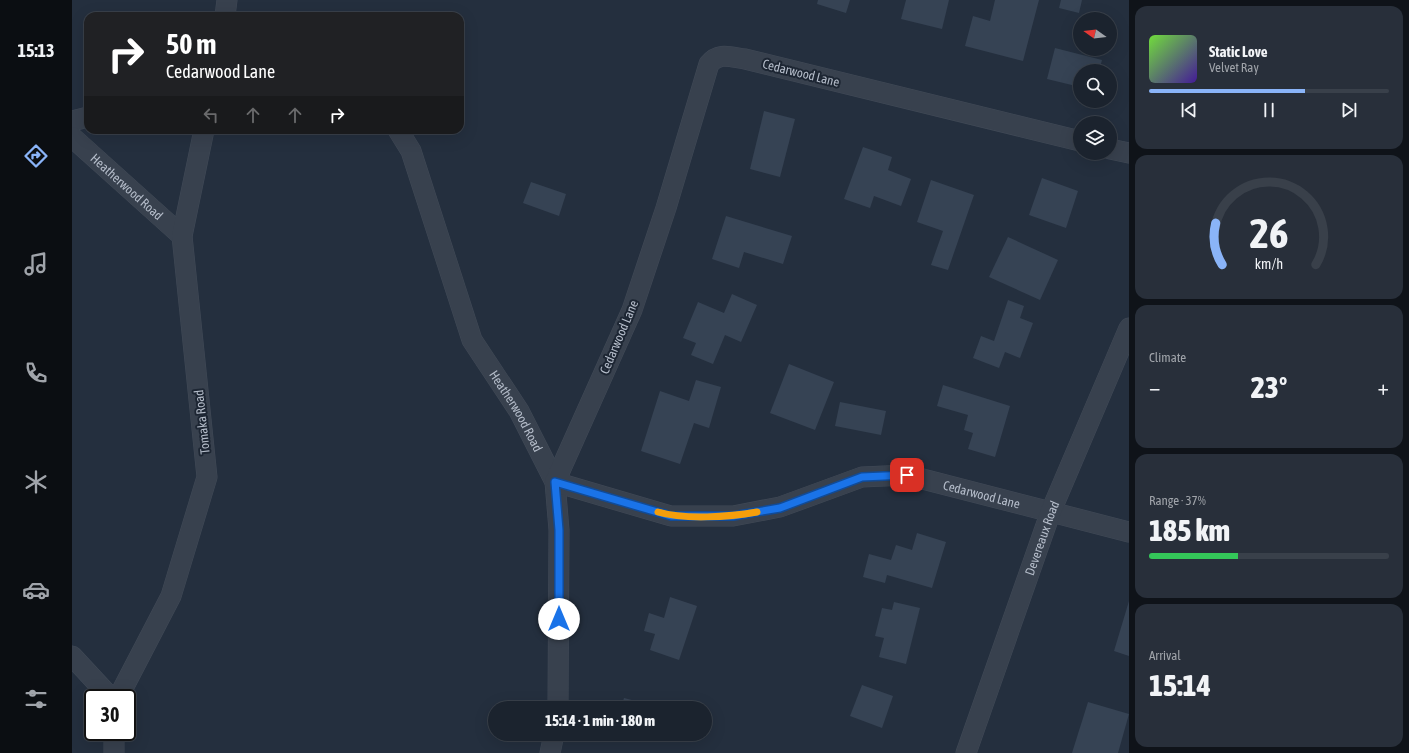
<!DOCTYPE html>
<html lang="en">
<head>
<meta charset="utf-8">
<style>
	:root { --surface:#1b232e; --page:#282f3a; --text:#f1f3f6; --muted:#a0a4aa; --line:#39404a; --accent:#8ab4f8 }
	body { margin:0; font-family:"Asap Condensed",sans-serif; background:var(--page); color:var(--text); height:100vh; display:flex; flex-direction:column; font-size:15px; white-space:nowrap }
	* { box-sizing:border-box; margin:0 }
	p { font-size:13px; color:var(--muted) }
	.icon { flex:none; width:22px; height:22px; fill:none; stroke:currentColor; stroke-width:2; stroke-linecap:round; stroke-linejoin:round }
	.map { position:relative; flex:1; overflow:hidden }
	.details { display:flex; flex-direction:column; gap:6px; padding:6px; background:#0f1319; width:280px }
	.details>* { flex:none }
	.banner { position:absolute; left:12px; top:12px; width:380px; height:122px; border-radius:12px; box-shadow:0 4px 16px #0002,0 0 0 1px var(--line); background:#202124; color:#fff; overflow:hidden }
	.needle { width:26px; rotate:284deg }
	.tools { position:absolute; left:1001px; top:12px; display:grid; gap:8px }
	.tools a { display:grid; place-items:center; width:44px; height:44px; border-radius:50%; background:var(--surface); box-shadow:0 4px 16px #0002,0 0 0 1px var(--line); font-size:20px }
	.speed { position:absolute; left:12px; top:689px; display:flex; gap:8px; font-size:20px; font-weight:700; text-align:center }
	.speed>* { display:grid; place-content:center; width:52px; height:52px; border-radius:50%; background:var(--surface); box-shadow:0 4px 16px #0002,0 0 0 1px var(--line); line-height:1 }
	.speed .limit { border:2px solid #111; border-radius:6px; background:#fff; color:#111 }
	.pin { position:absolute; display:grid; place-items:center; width:34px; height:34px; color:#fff; margin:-17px; border-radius:8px; box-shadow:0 2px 6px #0006 }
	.me { position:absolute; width:44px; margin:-22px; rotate:0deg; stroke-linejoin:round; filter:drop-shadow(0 0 3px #0008) }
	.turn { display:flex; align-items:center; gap:14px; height:84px; padding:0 16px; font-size:18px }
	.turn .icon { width:52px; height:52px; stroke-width:2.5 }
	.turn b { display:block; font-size:28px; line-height:34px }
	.lanes { display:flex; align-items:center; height:38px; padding:0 16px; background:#0003; justify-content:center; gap:20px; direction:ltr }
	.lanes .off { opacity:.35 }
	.big { font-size:30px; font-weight:800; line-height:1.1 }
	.details .card { flex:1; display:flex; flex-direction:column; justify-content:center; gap:6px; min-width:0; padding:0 14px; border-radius:12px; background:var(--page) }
	.details .dial { align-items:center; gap:0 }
	.dial svg { height:104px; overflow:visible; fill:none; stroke:var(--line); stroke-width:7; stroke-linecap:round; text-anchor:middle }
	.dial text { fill:var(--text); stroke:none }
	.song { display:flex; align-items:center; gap:12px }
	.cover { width:48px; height:48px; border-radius:6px; background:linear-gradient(135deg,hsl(100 70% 55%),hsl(260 70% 35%)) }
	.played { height:4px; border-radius:2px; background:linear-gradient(90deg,var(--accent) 65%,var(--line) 65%) }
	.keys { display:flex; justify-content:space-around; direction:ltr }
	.heat { display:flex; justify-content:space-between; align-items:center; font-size:22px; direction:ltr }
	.charge { height:6px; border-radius:3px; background:linear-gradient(90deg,#34c759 37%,var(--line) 0) }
	.trip { position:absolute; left:416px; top:701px; width:224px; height:40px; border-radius:20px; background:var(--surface); box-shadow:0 4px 16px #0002,0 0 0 1px var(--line); font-weight:800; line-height:40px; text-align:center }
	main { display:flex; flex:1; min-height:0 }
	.menu { display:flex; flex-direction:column; width:72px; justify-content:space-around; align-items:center; background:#0b0e12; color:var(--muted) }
	.menu .icon { width:28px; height:28px }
	.menu .active { color:var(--accent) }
	.menu b { font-size:18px; color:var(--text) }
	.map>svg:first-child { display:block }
	.building { fill:#364354 }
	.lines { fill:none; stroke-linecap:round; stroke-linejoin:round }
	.minor-casing { stroke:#414a57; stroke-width:21 }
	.minor { stroke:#38414e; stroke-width:20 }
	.route-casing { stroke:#114b97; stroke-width:10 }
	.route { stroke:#1a73e8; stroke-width:7 }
	.slow { stroke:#f59e0b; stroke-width:7 }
	.labels { text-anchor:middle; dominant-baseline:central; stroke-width:4; stroke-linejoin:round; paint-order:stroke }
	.street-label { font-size:13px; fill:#b4bcc9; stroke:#1d2633 }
</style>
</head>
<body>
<main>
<nav class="menu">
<b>15:13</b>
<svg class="icon active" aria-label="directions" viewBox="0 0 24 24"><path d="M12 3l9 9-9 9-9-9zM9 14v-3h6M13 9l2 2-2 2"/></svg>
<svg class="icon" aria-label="music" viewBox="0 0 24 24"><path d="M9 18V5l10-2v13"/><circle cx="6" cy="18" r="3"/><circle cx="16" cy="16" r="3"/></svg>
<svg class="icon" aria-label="phone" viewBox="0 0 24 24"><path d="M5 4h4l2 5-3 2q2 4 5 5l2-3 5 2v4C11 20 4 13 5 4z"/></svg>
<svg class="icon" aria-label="climate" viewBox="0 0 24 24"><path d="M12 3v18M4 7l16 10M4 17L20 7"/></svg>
<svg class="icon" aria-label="car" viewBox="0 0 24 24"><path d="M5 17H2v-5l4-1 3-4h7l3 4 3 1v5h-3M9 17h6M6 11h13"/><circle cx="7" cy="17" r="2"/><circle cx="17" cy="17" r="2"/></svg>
<svg class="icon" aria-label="filters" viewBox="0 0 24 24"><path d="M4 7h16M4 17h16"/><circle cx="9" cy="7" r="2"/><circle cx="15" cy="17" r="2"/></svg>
</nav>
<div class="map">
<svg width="1057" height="753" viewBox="0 0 1057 753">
	<rect width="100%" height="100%" fill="#242f3e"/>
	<g class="building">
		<path d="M746,0H778L774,13L745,4Z"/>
		<path d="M834,0H877L870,29L829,19Z"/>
		<path d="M923,0H967L951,61L893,46L901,16L918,21Z"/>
		<path d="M989,0H1010L1007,13L987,8Z"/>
		<path d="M983,48L1030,60L1027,71H1008V87L975,79Z"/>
		<path d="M692,111L723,119L708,177L678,169Z"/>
		<path d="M791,147L820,157L816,170L839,179L829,206L802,196L798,208L772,199Z"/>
		<path d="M970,178L1006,191L994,228L957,215Z"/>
		<path d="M859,180L902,195L876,270L859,265L871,231L845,222Z"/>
		<path d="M459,182L494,194L487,216L451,203Z"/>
		<path d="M654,216L720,236L711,264L672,252L667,268L640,259Z"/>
		<path d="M936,237L986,260L968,300L917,277Z"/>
		<path d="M660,294L685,305L669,342L653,335L641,364L619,355L624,343L611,338L626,302L652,313Z"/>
		<path d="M936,300L952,306L948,318L961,323L948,358L933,352L927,368L901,358L909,336L922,341Z"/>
		<path d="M717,364L762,382L743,430L698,413Z"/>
		<path d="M624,380L649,387L637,428L622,423L608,464L569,451L588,391L617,401Z"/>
		<path d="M871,385L938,406L923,457L896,449L901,433L892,430L896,415L865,406Z"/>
		<path d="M768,402L814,411L809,435L763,426Z"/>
		<path d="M845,533L874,542L860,588L815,575L813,583L791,577L797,554L819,560L824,545L840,550Z"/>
		<path d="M598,597L625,606L607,660L578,650L583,634L572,631L577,613L592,618Z"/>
		<path d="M1057,601V656L1042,651Z"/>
		<path d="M822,602L848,608L834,664L807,657L812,638L803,636L810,608L820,610Z"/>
		<path d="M790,685L821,696L810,728L778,716Z"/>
		<path d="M552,698L583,706L582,708H549Z"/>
		<path d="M1016,702L1057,714L1046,753H1000Z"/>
	</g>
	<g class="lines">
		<g class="minor-casing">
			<g id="minor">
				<path d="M153,16L155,0"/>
				<path d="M0,121L16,117"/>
				<path id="s1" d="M326,130L339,151L400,340L447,411L483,482L487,530L486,708"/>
				<path id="s2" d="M0,137L110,236"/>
				<path id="s3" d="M1008,141L673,59C658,57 647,52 637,64L594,208L560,310L483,482L599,516H661L708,507L790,477L835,475L1057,532"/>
				<path d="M1038,149L1057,153"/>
				<path d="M0,656L39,698"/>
				<path d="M46,698L99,596L135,477L110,236L132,130"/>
				<path d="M42,753V732"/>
				<path d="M478,753L482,734"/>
				<path id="s4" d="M894,753L979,511L1057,328"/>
			</g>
		</g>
		<use href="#minor" class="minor"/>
	</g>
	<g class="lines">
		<g class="route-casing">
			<path id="route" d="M487,619V530L483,482L599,516H661L708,508L790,477L835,475"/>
		</g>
		<use href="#route" class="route"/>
		<path class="slow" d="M586,512C613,520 657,517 685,512"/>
	</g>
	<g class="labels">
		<g class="street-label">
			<text transform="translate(729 73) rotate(14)">Cedarwood Lane</text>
			<text stroke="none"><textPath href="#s2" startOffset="74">Heatherwood Road</textPath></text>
			<text transform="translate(547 337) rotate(-67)">Cedarwood Lane</text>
			<text stroke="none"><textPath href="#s1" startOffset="307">Heatherwood Road</textPath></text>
			<text transform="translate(130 422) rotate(-96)">Tomaka Road</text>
			<text stroke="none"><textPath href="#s3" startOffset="1270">Cedarwood Lane</textPath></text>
			<text stroke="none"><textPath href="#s4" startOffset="228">Devereaux Road</textPath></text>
		</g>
	</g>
</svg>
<div class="tools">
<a><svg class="needle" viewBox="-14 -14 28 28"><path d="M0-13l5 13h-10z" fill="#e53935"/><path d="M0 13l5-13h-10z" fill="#a0a4aa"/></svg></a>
<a><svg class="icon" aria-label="search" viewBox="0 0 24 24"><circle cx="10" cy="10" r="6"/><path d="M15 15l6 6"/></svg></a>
<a><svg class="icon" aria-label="layers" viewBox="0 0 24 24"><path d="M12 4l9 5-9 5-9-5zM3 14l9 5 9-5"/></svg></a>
</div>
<div class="speed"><div class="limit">30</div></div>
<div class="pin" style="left:835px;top:475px;background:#d93025"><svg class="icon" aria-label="arrive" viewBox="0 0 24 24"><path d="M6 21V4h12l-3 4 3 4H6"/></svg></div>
<svg class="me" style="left:487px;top:619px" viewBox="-20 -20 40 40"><circle r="19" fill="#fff"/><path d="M0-13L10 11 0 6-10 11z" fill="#1a73e8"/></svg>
<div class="trip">15:14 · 1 min · 180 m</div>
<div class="banner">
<div class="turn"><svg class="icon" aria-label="right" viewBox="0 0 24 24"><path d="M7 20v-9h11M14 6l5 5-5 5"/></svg><div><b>50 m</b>Cedarwood Lane</div></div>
<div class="lanes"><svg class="icon off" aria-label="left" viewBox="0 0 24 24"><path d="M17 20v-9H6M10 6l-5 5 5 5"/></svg><svg class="icon off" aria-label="ahead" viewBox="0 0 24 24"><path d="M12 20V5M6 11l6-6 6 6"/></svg><svg class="icon off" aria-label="ahead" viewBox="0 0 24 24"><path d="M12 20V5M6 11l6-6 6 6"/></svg><svg class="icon" aria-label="right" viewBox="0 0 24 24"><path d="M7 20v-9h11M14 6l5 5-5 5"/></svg></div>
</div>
</div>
<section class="details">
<div class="card">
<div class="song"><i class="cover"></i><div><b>Static Love</b><p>Velvet Ray</p></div></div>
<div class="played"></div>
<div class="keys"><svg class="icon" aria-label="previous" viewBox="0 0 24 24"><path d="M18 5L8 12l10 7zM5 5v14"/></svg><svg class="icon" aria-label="pause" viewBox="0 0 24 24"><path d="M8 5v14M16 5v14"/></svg><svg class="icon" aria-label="next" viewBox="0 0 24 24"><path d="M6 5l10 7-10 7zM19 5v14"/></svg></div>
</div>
<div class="card dial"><svg viewBox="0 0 100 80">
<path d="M14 69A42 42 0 1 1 86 69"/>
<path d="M14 69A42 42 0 0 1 9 37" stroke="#8ab4f8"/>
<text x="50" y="56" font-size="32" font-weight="700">26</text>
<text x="50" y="72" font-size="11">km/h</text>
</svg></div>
<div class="card"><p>Climate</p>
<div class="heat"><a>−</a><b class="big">23°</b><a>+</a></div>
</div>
<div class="card"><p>Range · 37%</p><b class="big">185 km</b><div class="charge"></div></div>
<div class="card"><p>Arrival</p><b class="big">15:14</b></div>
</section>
</main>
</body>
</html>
